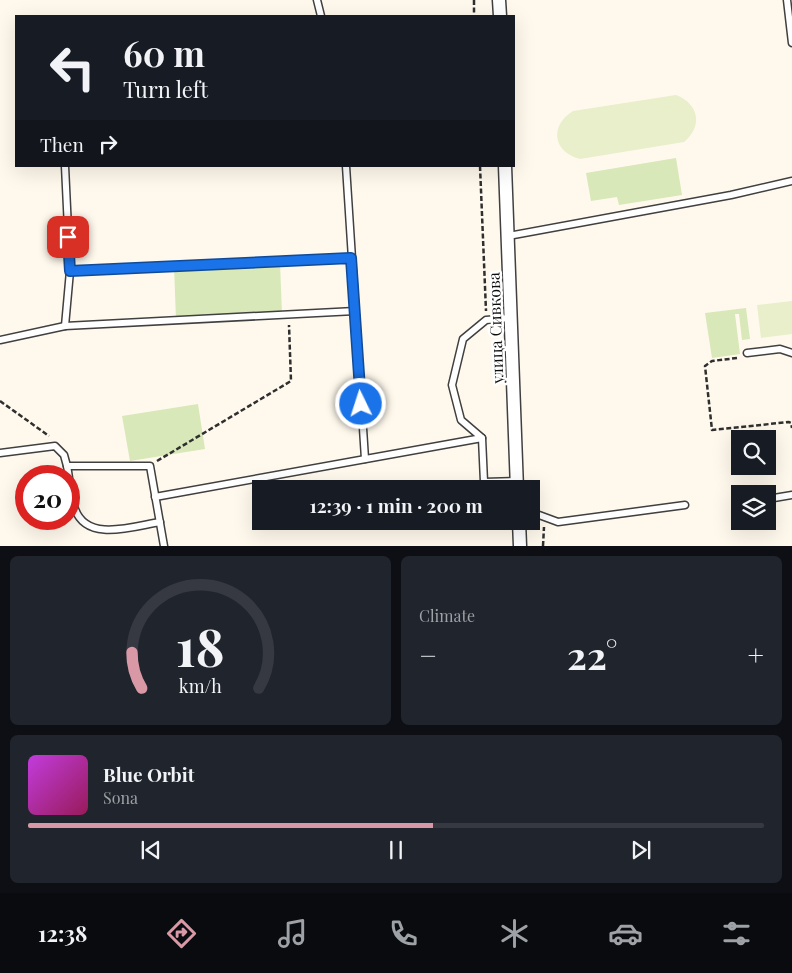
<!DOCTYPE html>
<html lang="en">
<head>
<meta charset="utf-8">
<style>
	:root { --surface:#171b24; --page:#20242c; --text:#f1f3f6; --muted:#9ea1a6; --line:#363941; --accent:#d898a6 }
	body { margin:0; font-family:"Playfair Display",serif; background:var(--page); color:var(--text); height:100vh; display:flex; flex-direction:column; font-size:19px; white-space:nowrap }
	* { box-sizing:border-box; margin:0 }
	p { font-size:16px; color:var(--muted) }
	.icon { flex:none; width:28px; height:28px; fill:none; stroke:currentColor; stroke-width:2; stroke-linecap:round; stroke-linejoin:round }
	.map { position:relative; height:546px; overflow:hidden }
	.side { display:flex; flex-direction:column; gap:10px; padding:10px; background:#0d0f14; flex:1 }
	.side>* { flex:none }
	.hud { position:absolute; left:15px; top:15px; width:500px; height:152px; border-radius:0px; box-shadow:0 5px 20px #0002; background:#171b24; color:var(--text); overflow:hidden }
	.fabs { position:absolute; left:731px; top:430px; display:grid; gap:10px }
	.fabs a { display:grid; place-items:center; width:45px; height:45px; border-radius:0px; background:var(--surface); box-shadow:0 5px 20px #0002; font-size:25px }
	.speed { position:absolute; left:15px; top:465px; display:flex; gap:10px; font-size:25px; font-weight:700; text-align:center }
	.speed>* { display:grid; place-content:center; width:65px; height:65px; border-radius:50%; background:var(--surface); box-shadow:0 5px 20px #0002; line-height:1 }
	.speed .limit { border:8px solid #d22; background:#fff; color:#111 }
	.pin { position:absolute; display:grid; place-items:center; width:42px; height:42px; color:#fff; margin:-21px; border-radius:10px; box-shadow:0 2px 8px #0006 }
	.me { position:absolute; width:55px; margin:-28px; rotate:356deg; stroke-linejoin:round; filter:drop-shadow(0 0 4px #0008) }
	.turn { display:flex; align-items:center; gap:18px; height:105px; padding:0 25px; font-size:22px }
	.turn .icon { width:65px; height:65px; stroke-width:2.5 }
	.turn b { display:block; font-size:35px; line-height:42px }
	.then { display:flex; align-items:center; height:48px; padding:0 25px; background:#0003; gap:10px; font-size:19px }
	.big { font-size:38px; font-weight:700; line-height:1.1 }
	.side .tile { flex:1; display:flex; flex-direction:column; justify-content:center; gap:8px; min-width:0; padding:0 18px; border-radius:8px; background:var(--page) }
	.side .dial { align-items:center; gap:0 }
	.dial svg { height:130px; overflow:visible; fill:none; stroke:var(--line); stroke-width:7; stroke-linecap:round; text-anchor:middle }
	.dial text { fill:var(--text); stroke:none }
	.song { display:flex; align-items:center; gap:15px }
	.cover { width:60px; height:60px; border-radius:8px; background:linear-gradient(135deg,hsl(290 70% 55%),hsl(330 70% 35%)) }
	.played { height:5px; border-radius:2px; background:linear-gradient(90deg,var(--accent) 55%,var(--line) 55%) }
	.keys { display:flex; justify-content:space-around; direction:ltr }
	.heat { display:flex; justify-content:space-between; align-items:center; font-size:28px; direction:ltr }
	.side .tiles { flex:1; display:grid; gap:10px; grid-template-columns:1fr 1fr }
	.tile:last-child { grid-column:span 2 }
	.trip { position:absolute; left:252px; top:480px; width:288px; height:50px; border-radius:0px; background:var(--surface); box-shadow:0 5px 20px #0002; font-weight:700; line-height:50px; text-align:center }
	.dock { display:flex; height:80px; justify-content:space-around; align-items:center; background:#090b0e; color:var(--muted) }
	.dock .icon { width:35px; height:35px }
	.dock .on { color:var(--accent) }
	.dock b { font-size:22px; color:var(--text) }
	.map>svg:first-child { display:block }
	.green { fill:#d8e8b8 }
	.pitch { fill:#e8efca }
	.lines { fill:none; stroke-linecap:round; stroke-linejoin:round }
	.lane-casing { stroke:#404040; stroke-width:9 }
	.street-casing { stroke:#404040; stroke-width:15 }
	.path { stroke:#2f2f2f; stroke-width:2.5; stroke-dasharray:5 2.5; stroke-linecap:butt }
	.lane { stroke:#fff; stroke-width:6 }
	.street { stroke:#fff; stroke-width:12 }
	.route-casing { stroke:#114b97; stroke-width:12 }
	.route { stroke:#1a73e8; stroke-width:9 }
	.labels { text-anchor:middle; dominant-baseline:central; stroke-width:5; stroke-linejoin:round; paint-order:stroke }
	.street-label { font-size:16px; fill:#0d0d0d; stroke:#fff }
</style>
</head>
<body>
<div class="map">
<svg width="792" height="546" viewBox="0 0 792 546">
	<rect width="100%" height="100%" fill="#fff9ed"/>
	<g class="green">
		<path d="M676,158L682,195L619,205L617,197L591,201L586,173Z"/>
		<path d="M280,262L282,315L176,320L174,266Z"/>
		<path d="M746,308L750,339L742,340L739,314H735L740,354L712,358L705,313Z"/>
		<path d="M198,404L205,449L130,461L122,416Z"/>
	</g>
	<g class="pitch">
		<path d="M676,95C699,104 703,126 684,142L580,159C553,152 549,126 573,111Z"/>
		<path d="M792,301V334L761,338L757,305Z"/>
	</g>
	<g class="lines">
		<g class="lane-casing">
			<g id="lane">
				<path d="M317,0L321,16"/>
				<path d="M787,0L792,43"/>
				<path d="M346,166L365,459"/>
				<path d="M508,236L731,195L792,181"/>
				<path d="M70,271L351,258"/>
				<path d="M511,318L486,320L463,339L452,385L461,420L482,438L484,482L517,481"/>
				<path d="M65,326L355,311"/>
				<path d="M0,340L65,326L70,271L65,166"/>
				<path d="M747,353L780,349L792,353"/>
				<path d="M0,453L55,446L64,455L67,466H150L164,546"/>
				<path d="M67,466C70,480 70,496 75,509C87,543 134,526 160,522"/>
				<path d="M155,497L482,438"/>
				<path d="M768,499L792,495"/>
				<path d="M531,512L558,522L685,505"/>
			</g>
		</g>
		<g class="street-casing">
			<g id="street">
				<path d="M499,0L500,16"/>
				<path d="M505,166L517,489"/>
				<path d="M519,521L520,546"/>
			</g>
		</g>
		<g class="path">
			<path d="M474,0V16"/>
			<path d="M480,166L486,311"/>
			<path d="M737,358L712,361L705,366L712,430L789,422L791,423L792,428"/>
			<path d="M0,401L49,436"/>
			<path d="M157,461L291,381L289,325"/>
			<path d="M543,546L544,527"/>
		</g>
		<use href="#lane" class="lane"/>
		<use href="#street" class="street"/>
	</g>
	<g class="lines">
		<g class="route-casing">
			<path id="route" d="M68,237L70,271L351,258L361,404"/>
		</g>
		<use href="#route" class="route"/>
	</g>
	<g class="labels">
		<g class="street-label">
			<text transform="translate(495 328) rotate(-92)">улица Сивкова</text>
		</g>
	</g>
</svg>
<div class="fabs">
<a><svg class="icon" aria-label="search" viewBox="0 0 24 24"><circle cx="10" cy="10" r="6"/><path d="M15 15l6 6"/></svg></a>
<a><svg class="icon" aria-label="layers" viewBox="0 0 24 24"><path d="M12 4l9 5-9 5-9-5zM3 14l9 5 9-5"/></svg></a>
</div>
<div class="speed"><div class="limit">20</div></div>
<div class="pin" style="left:68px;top:237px;background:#d93025"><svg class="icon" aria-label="arrive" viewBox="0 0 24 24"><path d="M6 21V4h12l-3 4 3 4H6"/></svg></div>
<svg class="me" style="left:361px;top:404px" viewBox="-20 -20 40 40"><circle r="17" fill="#1a73e8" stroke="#fff" stroke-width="3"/><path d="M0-11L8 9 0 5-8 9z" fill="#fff"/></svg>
<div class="trip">12:39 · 1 min · 200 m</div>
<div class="hud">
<div class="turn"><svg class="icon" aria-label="left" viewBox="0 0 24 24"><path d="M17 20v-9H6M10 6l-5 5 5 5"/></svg><div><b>60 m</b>Turn left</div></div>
<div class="then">Then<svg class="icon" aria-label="right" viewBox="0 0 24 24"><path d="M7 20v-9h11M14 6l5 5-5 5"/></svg></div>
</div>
</div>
<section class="side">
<div class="tiles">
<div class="tile dial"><svg viewBox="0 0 100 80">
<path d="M14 69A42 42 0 1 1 86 69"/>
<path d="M14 69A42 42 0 0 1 8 47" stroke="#d898a6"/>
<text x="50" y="56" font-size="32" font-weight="700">18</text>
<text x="50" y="72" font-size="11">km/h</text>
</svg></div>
<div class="tile"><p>Climate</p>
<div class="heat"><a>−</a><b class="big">22°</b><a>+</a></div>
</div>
<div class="tile">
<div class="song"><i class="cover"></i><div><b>Blue Orbit</b><p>Sona</p></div></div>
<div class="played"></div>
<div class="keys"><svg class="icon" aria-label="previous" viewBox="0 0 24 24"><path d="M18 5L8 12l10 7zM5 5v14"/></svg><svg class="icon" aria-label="pause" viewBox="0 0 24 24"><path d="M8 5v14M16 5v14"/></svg><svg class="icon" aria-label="next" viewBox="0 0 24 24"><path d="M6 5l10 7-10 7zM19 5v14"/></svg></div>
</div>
</div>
</section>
<nav class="dock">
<b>12:38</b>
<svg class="icon on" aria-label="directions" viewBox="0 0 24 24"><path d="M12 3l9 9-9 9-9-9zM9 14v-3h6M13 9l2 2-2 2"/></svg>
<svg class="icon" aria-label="music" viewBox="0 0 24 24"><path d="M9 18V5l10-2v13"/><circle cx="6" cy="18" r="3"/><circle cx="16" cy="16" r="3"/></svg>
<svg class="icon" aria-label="phone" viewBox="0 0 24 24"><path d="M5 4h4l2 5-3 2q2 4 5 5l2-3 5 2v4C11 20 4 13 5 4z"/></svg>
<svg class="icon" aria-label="climate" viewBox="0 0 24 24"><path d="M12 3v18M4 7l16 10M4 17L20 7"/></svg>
<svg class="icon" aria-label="car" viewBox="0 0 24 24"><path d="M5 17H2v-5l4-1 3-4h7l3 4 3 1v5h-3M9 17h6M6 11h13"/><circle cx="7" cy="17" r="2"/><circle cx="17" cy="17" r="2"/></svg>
<svg class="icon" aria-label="filters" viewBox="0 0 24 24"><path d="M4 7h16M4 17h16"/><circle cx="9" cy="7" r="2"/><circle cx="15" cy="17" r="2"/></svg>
</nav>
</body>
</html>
